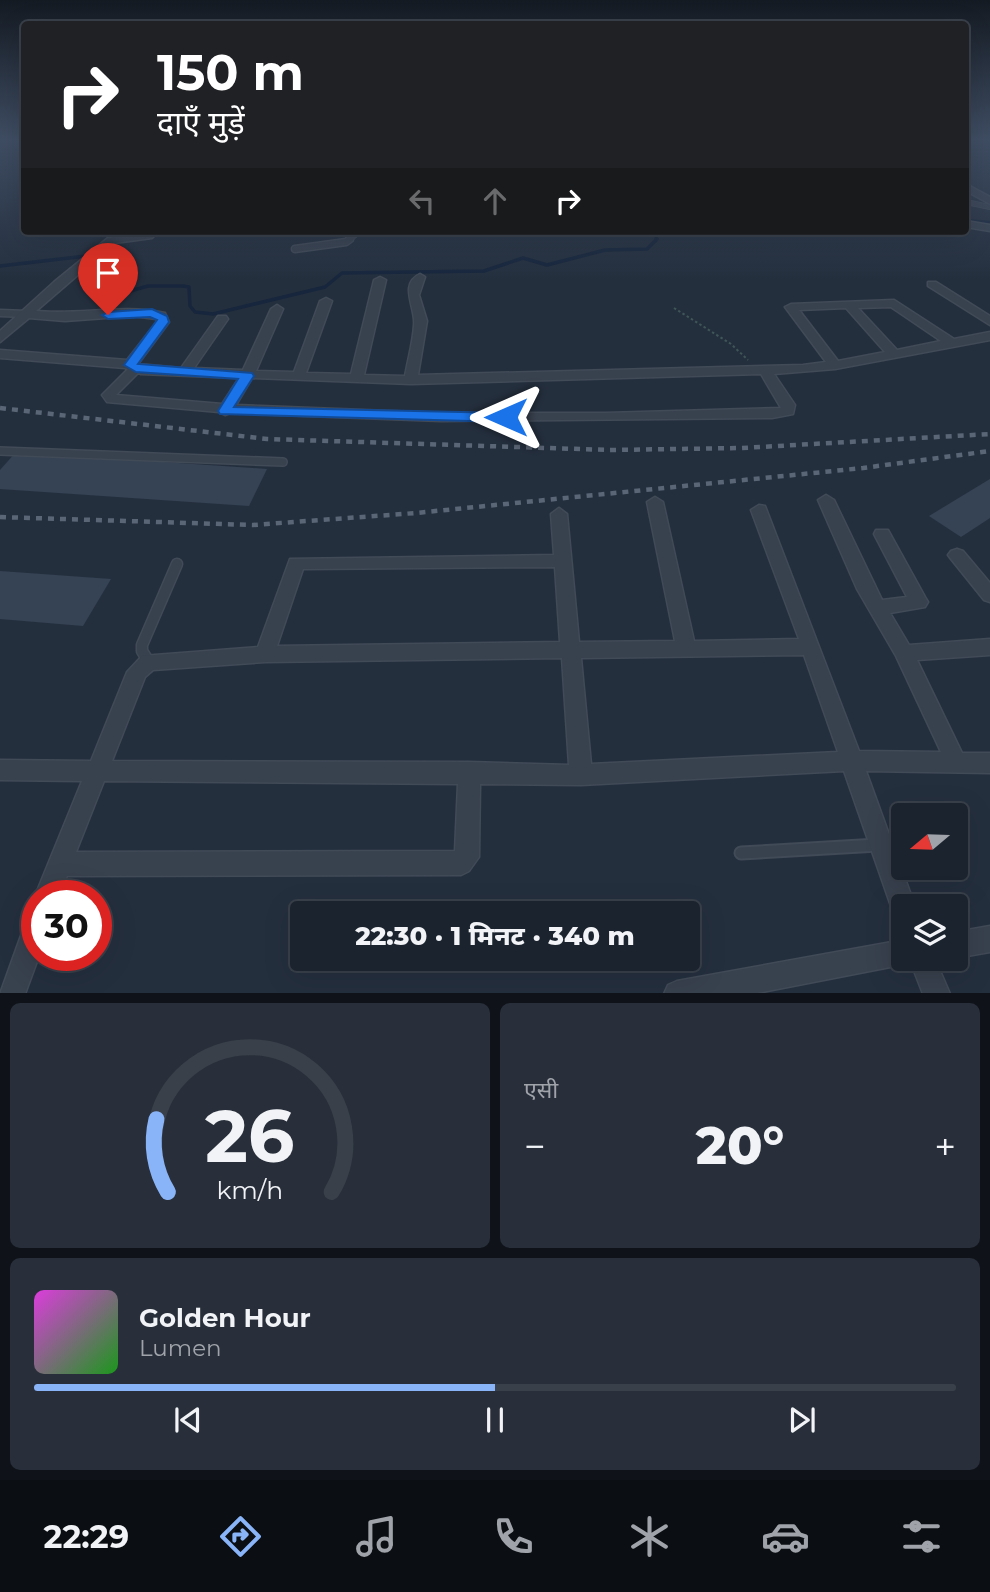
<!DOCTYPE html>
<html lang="hi">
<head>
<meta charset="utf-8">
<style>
	:root { --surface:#1b232e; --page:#282f3a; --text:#f1f3f6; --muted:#a0a4aa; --line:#39404a; --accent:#8ab4f8 }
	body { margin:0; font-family:Montserrat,"Noto Sans Devanagari",sans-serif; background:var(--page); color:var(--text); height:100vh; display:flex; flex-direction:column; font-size:26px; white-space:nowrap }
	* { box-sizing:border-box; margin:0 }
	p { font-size:23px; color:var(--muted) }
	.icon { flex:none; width:38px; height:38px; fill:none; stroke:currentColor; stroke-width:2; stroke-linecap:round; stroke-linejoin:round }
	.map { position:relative; height:993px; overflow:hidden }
	.sheet { display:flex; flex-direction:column; gap:10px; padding:10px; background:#0f1319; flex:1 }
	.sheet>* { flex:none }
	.guide { position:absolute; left:21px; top:21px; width:948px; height:214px; border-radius:7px; box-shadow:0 7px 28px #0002,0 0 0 2px var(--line); background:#202124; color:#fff; overflow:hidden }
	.needle { width:46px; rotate:251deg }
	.controls { position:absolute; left:891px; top:803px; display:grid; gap:14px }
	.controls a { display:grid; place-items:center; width:77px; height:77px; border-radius:7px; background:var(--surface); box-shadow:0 7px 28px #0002,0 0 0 2px var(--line); font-size:35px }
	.speed { position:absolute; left:21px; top:880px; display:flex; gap:14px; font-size:35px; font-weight:700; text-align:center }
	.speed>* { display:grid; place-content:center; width:91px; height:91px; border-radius:50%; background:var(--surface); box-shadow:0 7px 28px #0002,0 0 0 2px var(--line); line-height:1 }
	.speed .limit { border:10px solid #d22; background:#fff; color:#111 }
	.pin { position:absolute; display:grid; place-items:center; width:60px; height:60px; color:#fff; margin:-72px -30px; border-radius:50% 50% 50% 0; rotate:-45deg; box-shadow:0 0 7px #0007 }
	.pin .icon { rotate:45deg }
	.me { position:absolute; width:77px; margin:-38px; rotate:270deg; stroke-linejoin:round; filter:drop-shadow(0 0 5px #0008) }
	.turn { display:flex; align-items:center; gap:24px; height:147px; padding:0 21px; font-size:32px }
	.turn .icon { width:91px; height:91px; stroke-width:2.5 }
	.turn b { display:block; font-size:49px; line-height:60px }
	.lanes { display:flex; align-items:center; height:66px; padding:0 21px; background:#0003; justify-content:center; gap:35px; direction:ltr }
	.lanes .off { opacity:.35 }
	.big { font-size:52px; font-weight:800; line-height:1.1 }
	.sheet .widget { flex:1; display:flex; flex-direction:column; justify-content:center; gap:10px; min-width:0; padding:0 24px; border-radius:10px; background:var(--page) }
	.sheet .dial { align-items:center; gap:0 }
	.dial svg { height:182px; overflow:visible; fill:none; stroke:var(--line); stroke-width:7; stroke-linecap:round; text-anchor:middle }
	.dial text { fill:var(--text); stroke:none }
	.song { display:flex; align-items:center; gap:21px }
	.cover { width:84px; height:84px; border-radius:10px; background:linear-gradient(135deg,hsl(300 70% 55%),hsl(120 70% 35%)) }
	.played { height:7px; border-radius:4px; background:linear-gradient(90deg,var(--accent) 50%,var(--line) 50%) }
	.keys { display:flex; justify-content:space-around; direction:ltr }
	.heat { display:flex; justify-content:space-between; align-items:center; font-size:38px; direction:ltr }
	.sheet .tiles { flex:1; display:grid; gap:10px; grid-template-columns:1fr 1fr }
	.widget:last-child { grid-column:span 2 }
	.trip { position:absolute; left:290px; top:901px; width:410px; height:70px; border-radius:7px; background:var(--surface); box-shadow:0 7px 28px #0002,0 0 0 2px var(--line); font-weight:800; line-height:70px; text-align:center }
	.tabs { display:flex; height:112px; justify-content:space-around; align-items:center; background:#0b0e12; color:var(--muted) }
	.tabs .icon { width:49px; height:49px }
	.tabs .current { color:var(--accent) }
	.tabs b { font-size:32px; color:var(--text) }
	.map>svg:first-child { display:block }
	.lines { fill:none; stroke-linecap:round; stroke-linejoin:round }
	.stream-far1 { stroke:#17263c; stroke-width:2.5 }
	.stream { stroke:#17263c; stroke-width:3.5 }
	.building { fill:#364354 }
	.lane-far4-casing { stroke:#414a57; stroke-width:6 }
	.lane-far3-casing { stroke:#414a57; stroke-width:9 }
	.lane-far2-casing { stroke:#414a57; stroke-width:10 }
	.lane-far1-casing { stroke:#414a57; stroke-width:13 }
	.lane-casing { stroke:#414a57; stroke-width:15 }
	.street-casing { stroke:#414a57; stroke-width:3 }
	.path { stroke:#3f5557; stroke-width:2; stroke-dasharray:2.5 2.5; stroke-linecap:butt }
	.lane-far4 { stroke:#38414e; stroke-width:4.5 }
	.lane-far3 { stroke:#38414e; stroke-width:6 }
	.lane-far2 { stroke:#38414e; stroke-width:7 }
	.lane-far1 { stroke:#38414e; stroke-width:10 }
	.lane { stroke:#38414e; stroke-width:11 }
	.street { fill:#38414e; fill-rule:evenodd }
	.rail { stroke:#5a6575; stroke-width:4.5; stroke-dasharray:6 6; stroke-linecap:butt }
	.route { fill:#1a73e8; stroke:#114b97; stroke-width:2 }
</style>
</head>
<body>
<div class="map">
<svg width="990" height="994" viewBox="0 0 990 994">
	<rect width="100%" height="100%" fill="#242f3e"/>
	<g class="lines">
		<g class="stream-far1">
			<path d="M966,220L990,222"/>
			<path d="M656,231V241"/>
		</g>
		<path class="stream" d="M0,266L86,256L102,262L101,286L109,297L148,286H183L189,287L190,306L195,312L213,314L325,287L342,273L484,271L523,258L547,265L605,250L647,249L657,239"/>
	</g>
	<g class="building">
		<path d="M16,452L267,469L249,506L0,489V470Z"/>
		<path d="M990,479V518L961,537L929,516Z"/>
		<path d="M0,571L111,579L83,626L0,619Z"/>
	</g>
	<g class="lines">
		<g class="lane-far4-casing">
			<g id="lane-far4">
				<path d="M966,202L990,207"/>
				<path d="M348,241L360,231"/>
			</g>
		</g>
		<g class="lane-far3-casing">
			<g id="lane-far3">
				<path d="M295,249L346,242L350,239"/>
				<path d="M0,313L26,314"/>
			</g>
		</g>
		<g class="lane-far2-casing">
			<path id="lane-far2" d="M0,451L283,462"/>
		</g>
		<g class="lane-far1-casing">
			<path id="lane-far1" d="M149,662L142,651V645L177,564"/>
		</g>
		<g class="lane-casing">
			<path id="lane" d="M741,853L878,845"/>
		</g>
		<g class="street-casing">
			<g id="street">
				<path d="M966,184L990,197V204L966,191Z"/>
				<path d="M966,221L990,225V231L966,227Z"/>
				<path d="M148,231H159L152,238L115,243L36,311C79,315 123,304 165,313L169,322L138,364L181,368L218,316H226L228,319L194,368L243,370L271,309L277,305L283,309L256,371L294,372L320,301L326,298L332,301L306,373L351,374L374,280L380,277L386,280L364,375L405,376C408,359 413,342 414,325C416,308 398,284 420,274L425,277L419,295L427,321L418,375L803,365L826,362L785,307L791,304L894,300L954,339L990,332V340L835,369L774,374L795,405L793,414L772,418L441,421L230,413L225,415L219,412L107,402L102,395L128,369L125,368L0,358V350L127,360L157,322L156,319L133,316L65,321L29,318L0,342V331L54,282L108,238ZM891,307L941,341L897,350L858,308ZM846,308L885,352L838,361L799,310ZM138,373L141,374L239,378L222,404L116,395ZM761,374L781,408L606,413H441L236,405L252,378L411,384Z"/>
				<path d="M928,282H936L990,316V325L928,286Z"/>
				<path d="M826,495L834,500L882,600L907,597L874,534L876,530H888L925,597L928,602L925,607L890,613L909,645L990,639V655L917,660L962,753H990V773L866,771L915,906H903V918L894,915L891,906L844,771L581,785L480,784L479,857L469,871L461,875L67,876L59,896H37V901L35,896L82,781L0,780V760L91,761L127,672L142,656L258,647L290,559L554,555L551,514L559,508L567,514L579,642L675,641L647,502L655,497L663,502L694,641L799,639L751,510L759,505L765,506L859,751L941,752L896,656L857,589L818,500ZM555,567L560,642L277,646L303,569ZM804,655L838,752L591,764L581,658ZM562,658L569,765L469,762L112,761L145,677L153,670L265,662ZM104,781L458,784L455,851L76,852Z"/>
				<path d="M957,549L963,551L990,583V602L984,600L951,559L948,555L951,551Z"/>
				<path d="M37,913V956H39L25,994H0L28,916Z"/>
				<path d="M990,926V952L956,958V932Z"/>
				<path d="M903,940V959H935L950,994H923L911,963L752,994H664L668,985L677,981Z"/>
			</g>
		</g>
		<path class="path" d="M674,308L731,344L748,360"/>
		<use href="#lane-far4" class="lane-far4"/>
		<use href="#lane-far3" class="lane-far3"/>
		<use href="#lane-far2" class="lane-far2"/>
		<use href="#lane-far1" class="lane-far1"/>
		<use href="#lane" class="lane"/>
		<use href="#street" class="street"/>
		<g class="rail">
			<path d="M0,408L267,439L610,450L742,448L990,434"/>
			<path d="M0,517L253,525L416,513L863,468L990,451"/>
		</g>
	</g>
	<linearGradient id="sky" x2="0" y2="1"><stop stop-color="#141a22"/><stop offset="0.5" stop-color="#3f4d63"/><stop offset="1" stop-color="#3f4d63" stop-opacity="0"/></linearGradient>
	<rect width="990" height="279" fill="url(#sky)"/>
	<path class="route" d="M152,309L167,316L169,322L138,364L252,373L254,376L234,407L506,413L513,417L506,422L220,414L218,411L238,379L136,372L124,365L157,320L150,317L108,319L102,315L108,312Z"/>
</svg>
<div class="controls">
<a><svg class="needle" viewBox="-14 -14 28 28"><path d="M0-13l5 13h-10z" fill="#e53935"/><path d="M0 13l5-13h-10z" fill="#a0a4aa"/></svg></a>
<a><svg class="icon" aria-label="layers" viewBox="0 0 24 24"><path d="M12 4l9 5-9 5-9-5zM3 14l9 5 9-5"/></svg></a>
</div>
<div class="speed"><div class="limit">30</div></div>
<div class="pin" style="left:108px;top:315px;background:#d93025"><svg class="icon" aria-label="arrive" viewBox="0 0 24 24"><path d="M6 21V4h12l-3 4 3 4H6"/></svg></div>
<svg class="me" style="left:506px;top:417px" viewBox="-20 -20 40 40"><path d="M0-17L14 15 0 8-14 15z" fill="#1a73e8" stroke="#fff" stroke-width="4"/></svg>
<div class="trip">22:30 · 1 मिनट · 340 m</div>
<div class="guide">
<div class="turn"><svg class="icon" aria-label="right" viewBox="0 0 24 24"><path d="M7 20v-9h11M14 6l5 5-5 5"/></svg><div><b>150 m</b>दाएँ मुड़ें</div></div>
<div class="lanes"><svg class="icon off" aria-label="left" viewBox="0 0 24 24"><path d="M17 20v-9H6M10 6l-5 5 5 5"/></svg><svg class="icon off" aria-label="ahead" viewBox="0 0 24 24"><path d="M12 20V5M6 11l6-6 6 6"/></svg><svg class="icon" aria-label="right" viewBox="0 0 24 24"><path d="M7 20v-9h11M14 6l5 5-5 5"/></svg></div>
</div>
</div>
<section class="sheet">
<div class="tiles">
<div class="widget dial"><svg viewBox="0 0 100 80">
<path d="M14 69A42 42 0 1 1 86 69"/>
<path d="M14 69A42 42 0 0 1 9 37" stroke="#8ab4f8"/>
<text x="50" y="56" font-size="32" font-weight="700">26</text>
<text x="50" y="72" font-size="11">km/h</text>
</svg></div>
<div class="widget"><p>एसी</p>
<div class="heat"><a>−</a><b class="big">20°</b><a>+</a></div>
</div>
<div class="widget">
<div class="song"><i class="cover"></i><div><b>Golden Hour</b><p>Lumen</p></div></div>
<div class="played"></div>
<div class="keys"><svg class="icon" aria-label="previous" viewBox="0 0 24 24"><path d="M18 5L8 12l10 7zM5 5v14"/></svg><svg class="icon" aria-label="pause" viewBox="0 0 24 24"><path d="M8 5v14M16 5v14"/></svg><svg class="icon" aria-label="next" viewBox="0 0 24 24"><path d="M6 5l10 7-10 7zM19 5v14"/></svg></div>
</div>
</div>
</section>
<nav class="tabs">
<b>22:29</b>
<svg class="icon current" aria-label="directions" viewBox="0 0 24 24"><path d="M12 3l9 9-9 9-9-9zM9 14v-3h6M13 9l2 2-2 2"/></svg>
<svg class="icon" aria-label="music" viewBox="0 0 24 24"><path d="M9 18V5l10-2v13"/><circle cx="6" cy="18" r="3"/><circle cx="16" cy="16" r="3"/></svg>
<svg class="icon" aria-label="phone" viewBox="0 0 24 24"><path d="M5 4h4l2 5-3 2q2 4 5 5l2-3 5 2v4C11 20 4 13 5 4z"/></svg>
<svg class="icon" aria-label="climate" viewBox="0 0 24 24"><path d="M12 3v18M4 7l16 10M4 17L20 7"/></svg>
<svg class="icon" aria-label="car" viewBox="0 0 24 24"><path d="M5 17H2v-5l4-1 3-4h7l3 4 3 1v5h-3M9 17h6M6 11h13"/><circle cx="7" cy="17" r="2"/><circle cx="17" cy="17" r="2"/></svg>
<svg class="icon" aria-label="filters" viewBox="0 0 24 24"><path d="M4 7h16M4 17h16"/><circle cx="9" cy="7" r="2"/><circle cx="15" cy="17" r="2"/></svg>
</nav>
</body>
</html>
